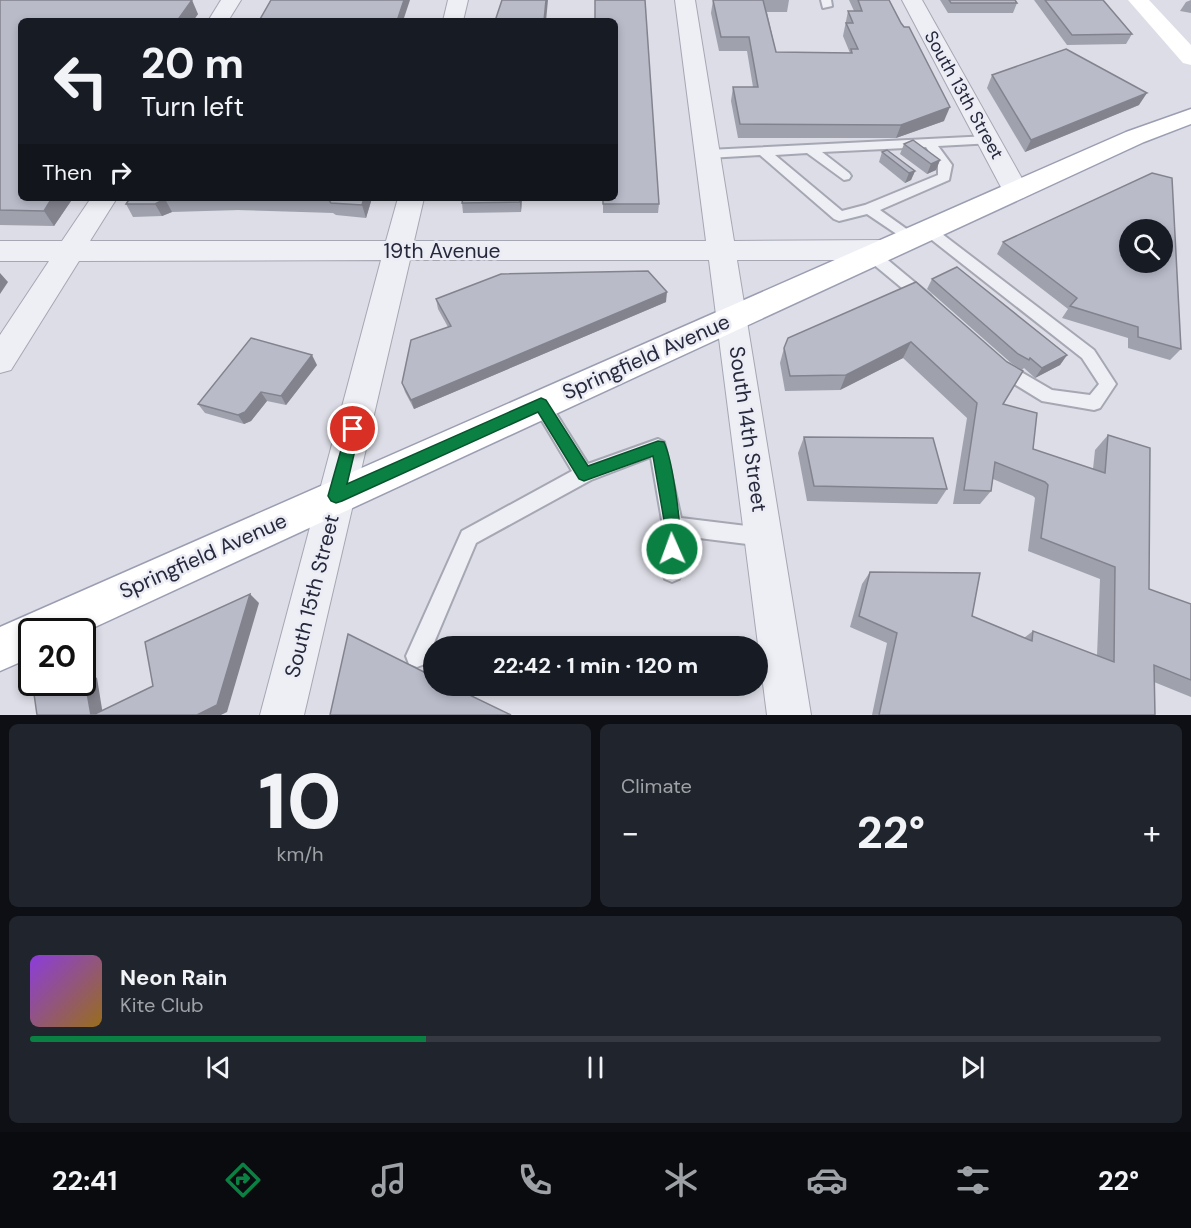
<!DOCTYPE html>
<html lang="en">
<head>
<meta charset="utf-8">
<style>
	:root { --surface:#171b24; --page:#20242c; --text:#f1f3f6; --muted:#9ea1a6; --line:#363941; --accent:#0b8043 }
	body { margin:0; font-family:"DM Sans",sans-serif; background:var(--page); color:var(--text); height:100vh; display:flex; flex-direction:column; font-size:22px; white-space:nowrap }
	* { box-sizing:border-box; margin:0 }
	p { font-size:20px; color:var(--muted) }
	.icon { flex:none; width:33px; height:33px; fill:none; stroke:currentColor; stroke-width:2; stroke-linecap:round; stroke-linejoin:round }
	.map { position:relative; height:715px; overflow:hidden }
	.drawer { display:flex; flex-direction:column; gap:9px; padding:9px; background:#0d0f14; flex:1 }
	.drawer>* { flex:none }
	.hud { position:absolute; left:18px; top:18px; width:600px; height:183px; border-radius:9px; box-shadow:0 3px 9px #0003; background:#171b24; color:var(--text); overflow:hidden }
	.controls { position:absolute; left:1119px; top:219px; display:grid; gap:12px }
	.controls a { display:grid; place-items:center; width:54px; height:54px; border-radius:50%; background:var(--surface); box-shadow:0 3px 9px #0003; font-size:30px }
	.speed { position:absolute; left:18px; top:618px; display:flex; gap:12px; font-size:30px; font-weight:700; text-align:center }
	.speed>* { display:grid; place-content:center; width:78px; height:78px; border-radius:50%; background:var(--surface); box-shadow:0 3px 9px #0003; line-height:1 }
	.speed .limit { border:3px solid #111; border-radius:9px; background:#fff; color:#111 }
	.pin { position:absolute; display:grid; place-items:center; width:51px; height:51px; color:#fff; margin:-26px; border:3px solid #fff; border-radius:50%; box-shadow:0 2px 6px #0007 }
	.me { position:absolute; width:66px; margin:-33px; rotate:358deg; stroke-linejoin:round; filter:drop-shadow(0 0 4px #0008) }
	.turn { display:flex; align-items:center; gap:21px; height:126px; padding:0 24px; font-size:27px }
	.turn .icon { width:78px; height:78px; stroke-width:2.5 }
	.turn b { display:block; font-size:42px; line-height:51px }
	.then { display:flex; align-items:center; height:57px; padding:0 24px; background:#0003; gap:12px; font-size:22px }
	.big { font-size:45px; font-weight:700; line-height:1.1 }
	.drawer .widget { flex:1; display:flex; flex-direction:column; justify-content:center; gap:9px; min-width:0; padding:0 21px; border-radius:9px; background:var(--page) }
	.drawer .dial { align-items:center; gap:0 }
	.dial b { font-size:78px; line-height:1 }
	.song { display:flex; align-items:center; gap:18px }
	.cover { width:72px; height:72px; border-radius:9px; background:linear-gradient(135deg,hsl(270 70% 55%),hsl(40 70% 35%)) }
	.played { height:6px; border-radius:3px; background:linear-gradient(90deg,var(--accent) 35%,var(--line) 35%) }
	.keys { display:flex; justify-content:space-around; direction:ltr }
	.heat { display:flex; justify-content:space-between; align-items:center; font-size:33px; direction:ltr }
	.drawer .tiles { flex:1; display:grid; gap:9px; grid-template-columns:1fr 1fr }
	.widget:last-child { grid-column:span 2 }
	.trip { position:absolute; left:423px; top:636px; width:345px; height:60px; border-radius:30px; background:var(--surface); box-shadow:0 3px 9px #0003; font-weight:700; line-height:60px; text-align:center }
	.tabs { display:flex; height:96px; justify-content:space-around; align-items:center; background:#090b0e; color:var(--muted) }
	.tabs .icon { width:42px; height:42px }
	.tabs .selected { color:var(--accent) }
	.tabs b { font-size:27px; color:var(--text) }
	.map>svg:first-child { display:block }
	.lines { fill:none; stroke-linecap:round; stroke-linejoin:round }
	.lane-casing { stroke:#a5a7b3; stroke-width:4 }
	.street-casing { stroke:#a5a7b3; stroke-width:2 }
	.primary-casing { stroke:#9b9eb2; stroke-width:3 }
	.lane { fill:#eeeff5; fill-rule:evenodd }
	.street { fill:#eeeff5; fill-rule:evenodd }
	.secondary { fill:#fff; fill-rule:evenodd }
	.primary { fill:#fff; fill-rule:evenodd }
	.wall { fill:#9fa1ad }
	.shaded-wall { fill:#82838d }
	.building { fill:#b9bbc9; stroke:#82838d; stroke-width:1.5; fill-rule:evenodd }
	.route { fill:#0b8043; stroke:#07532c; stroke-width:1.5 }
	.labels { text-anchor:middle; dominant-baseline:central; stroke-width:5; stroke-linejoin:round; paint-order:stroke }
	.far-street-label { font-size:18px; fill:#26283c; stroke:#ebecf4 }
	.street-label { font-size:21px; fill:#26283c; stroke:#ebecf4 }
</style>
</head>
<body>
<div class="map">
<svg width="1191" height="715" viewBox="0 0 1191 715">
	<rect width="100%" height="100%" fill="#dcdde6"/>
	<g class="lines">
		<g class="lane-casing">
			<g id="lane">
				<path d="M821,0H831L832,6L823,8Z"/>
				<path d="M989,136L995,140L993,143L938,146L952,165L949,180L880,210L915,235L917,238L910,243L867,214L839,221L834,219L760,155L708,158L702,154L708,150ZM926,147L938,165V175L865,205L842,211L775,155L807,153L844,180L849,179L851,176L849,173L822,152Z"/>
				<path d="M928,225L933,227L1094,350L1116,384L1100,408L1094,410L1042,401L993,371L991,366L993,361L999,359L1052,390L1090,395L1099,384L1082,358L923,233L921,230Z"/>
				<path d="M872,250L877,251L930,295L933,299L930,303H920L867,259L865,255L867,251Z"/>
				<path d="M541,397L547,399L588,464L658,439L664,442L681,518L763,528L770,531L773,537L770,543L763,546L683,536L682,572L679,579L672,582L665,579L662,572L663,526L651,457L591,480L476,543L425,664L417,667L409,664L406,656L462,531L572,471L532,404L535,399Z"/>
			</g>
		</g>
		<g class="street-casing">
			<g id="street">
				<path d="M221,0H241L228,21H208Z"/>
				<path d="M448,0H468L463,21H443Z"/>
				<path d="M675,0H695L734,241L884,240L894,243L898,250L894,257L884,260H737L811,715H767L709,260H410L304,715H260L381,260L79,261L11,370L0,373V335L49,261H0V241H62L91,198H117L90,241H386L398,198H424L414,241H706Z"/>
				<path d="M902,0H922L1029,191L1025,197L1016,199L1007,197L1003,191Z"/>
			</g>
		</g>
		<g class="primary-casing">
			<path id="primary" d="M1191,109V124L1144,142L82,633V632H32V657L0,671V627L1126,132Z"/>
		</g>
		<use href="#lane" class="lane"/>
		<use href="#street" class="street"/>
		<path class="secondary" d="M1128,0H1149L1191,45V65L1183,63Z"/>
		<use href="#primary" class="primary"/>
	</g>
	<g class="wall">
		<path d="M0,0L198,14L193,21H21V198H73L54,226L0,225Z"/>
		<path d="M713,0H789L787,12H767L776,52L850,53L843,36L848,11H854L849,0H889L944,121L896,138H738L731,101L733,87H753L747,51H719L711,13Z"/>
		<path d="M940,0H1015L1017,3L1013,13H948Z"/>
		<path d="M1034,0H1103L1132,34L1126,44L1067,45Z"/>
		<path d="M1191,0V13L1180,11L1186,2Z"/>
		<path d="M992,75L1139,105L1025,152L987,88Z"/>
		<path d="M904,144L940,160L936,170L927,174L900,154Z"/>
		<path d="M882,152L915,171L911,180L905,183L879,162Z"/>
		<path d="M130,198H372L366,218L336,215L333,213L238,210L172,212L162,216L133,217L126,204Z"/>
		<path d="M522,198L521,212L463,213L462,203Z"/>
		<path d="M603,198H615L659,204L658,213H603Z"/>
		<path d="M1003,242L1181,349L1170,360L1128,348V338L1062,318L1068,309L997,254Z"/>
		<path d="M932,279L1067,355L1060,365L1035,378L1024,368L1022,370L1011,363L927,289Z"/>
		<path d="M916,282L1003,404L1033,449L1093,469L1095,450L1108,435L1149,589L1191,604V697L1154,682L1155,715H872L887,643L850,627L862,584L870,572L1024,638L1033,631L1097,656L1100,579L1028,551L1035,498L1033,496L993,479L991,491L980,504H953L967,418L903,358L840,390L785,391L780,363L784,348Z"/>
		<path d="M436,299L666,302L414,409L405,392L402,383L448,327L438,309Z"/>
		<path d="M317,365L286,405L267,401L251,421L244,424L205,413L198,404Z"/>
		<path d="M804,437L947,489L937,504L807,501L798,453Z"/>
	</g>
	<g class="shaded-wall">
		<path d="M192,0L198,14L193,21H177Z"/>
		<path d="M404,0H410L403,21H397Z"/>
		<path d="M546,0H548L546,21H544Z"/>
		<path d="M1147,93L1139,105L1025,152L1031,140Z"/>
		<path d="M950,107L944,121L896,138L901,125Z"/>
		<path d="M940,160L936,170L927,174L931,164Z"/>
		<path d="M915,171L911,180L905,183L909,173Z"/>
		<path d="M52,198H73L54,226L44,211Z"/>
		<path d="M364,198H372L366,218L362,205Z"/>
		<path d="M521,198H522L521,212L520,202Z"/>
		<path d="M165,199L172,212L162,216L155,204Z"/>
		<path d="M0,273L8,282L0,294Z"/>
		<path d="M667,292L666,302L414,409L411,400Z"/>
		<path d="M911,342L903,358L840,390L846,375Z"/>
		<path d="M312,355L317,365L286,405L281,396Z"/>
		<path d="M1067,355L1060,365L1035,378L1042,368Z"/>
		<path d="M261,392L267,401L251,421L244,424L238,415Z"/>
		<path d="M250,594L259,603L227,712L221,715H197Z"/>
		<path d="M83,670L97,678L103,715H91Z"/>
	</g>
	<g class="building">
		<path d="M0,0H192L177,21H21V198H52L44,211L0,210Z"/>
		<path d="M271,0H404L397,21H259Z"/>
		<path d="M502,0H546L544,21H495Z"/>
		<path d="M595,0H645L659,204H603V198H615V21H595Z"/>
		<path d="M713,0H763L776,52L852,53L851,49H858L846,23H853L848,11H862L858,0H889L901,23L904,27H909L950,107L901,125L740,124L733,87H758L749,37H721Z"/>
		<path d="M949,0H1015L1017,3H951Z"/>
		<path d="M1045,0H1103L1132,34L1072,35Z"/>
		<path d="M1066,49L1147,93L1031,140L992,75Z"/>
		<path d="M913,140L940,160L931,164L904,144Z"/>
		<path d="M887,150L915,171L909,173L882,152Z"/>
		<path d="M1152,173L1172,178L1181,349L1138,337V327L1070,306L1077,298L1003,242ZM1130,230H1162V262H1130Z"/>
		<path d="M130,198H217L165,199L155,204H126Z"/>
		<path d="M248,198H364L362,205L331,203L329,200Z"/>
		<path d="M463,198H521L520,202L462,203Z"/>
		<path d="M957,267L1067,355L1042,368L1030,358L1029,360L1018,354L932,279Z"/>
		<path d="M648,271L667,292L411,400L402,383L411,340L451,326L436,299L501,274Z"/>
		<path d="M916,282L1007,362L1023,371L1003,404L1037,413L1033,449L1105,473L1108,435L1150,448L1149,589L1191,604V680L1154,665L1155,715H879L897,633L859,616L870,572L980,573L972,616L1032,641L1033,631L1114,662L1115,567L1041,538L1048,485L1045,482L995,462L991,491L964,490L977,403L911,342L846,375L790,376L784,348L788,338Z"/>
		<path d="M251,338L312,355L281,396L261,392L245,412L238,415L198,404Z"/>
		<path d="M804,437L933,438L947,489L814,486Z"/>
		<path d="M250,594L217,705L197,715H93L153,686L145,642Z"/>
		<path d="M348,634L434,677V686H451L511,715H330Z"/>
		<path d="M83,670L91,715H37L34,694L58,682H82Z"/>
	</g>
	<path class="route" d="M541,398L546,400L588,466L658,441L664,442C672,459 685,539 678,555L672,557L667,555L664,549L665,526L653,456L584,481L579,479L538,412L342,501L336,503L331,501L328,496L348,425H358L360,429L347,484Z"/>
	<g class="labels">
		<g class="far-street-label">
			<text transform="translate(964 95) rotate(61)">South 13th Street</text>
		</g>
		<g class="street-label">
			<text x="442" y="251">19th Avenue</text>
			<text transform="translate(646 357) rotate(-24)">Springfield Avenue</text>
			<text transform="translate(748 429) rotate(82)">South 14th Street</text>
			<text transform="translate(203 556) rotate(-24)">Springfield Avenue</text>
			<text transform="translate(312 596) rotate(-76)">South 15th Street</text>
		</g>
	</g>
</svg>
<div class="controls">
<a><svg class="icon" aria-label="search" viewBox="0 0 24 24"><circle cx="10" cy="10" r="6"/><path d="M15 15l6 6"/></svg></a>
</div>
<div class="speed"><div class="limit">20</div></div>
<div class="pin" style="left:353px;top:429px;background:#d93025"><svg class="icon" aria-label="arrive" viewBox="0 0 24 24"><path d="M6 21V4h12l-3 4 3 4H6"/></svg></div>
<svg class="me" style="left:672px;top:549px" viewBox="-20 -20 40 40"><circle r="17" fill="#0b8043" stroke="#fff" stroke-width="3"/><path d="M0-11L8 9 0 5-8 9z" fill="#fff"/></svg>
<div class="trip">22:42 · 1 min · 120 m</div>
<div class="hud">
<div class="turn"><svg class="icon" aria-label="left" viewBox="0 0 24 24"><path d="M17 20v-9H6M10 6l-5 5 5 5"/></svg><div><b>20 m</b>Turn left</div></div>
<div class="then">Then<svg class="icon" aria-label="right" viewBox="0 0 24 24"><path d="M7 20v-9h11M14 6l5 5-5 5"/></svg></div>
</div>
</div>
<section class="drawer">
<div class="tiles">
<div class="widget dial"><b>10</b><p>km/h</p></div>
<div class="widget"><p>Climate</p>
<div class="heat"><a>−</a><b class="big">22°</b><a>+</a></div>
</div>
<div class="widget">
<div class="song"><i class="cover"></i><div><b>Neon Rain</b><p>Kite Club</p></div></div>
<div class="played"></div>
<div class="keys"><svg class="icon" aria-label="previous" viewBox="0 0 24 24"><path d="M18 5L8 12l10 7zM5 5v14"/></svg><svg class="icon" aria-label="pause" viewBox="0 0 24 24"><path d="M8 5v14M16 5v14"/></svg><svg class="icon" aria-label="next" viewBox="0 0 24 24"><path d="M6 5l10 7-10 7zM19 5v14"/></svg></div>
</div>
</div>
</section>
<nav class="tabs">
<b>22:41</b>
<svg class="icon selected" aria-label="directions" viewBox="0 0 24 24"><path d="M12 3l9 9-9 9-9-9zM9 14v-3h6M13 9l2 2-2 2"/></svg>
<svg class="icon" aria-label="music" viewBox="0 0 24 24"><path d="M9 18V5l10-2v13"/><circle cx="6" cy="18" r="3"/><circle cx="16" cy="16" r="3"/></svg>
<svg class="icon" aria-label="phone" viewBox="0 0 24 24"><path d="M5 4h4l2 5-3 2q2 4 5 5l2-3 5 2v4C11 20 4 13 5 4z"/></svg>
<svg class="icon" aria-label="climate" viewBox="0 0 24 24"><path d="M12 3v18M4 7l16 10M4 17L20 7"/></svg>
<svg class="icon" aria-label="car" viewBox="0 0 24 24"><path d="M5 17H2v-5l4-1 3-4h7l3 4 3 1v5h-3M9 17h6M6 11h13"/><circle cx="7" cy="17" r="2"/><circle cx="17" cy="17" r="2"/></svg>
<svg class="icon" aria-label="filters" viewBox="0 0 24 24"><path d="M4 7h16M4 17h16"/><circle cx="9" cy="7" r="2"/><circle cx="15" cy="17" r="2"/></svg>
<b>22°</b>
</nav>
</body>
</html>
